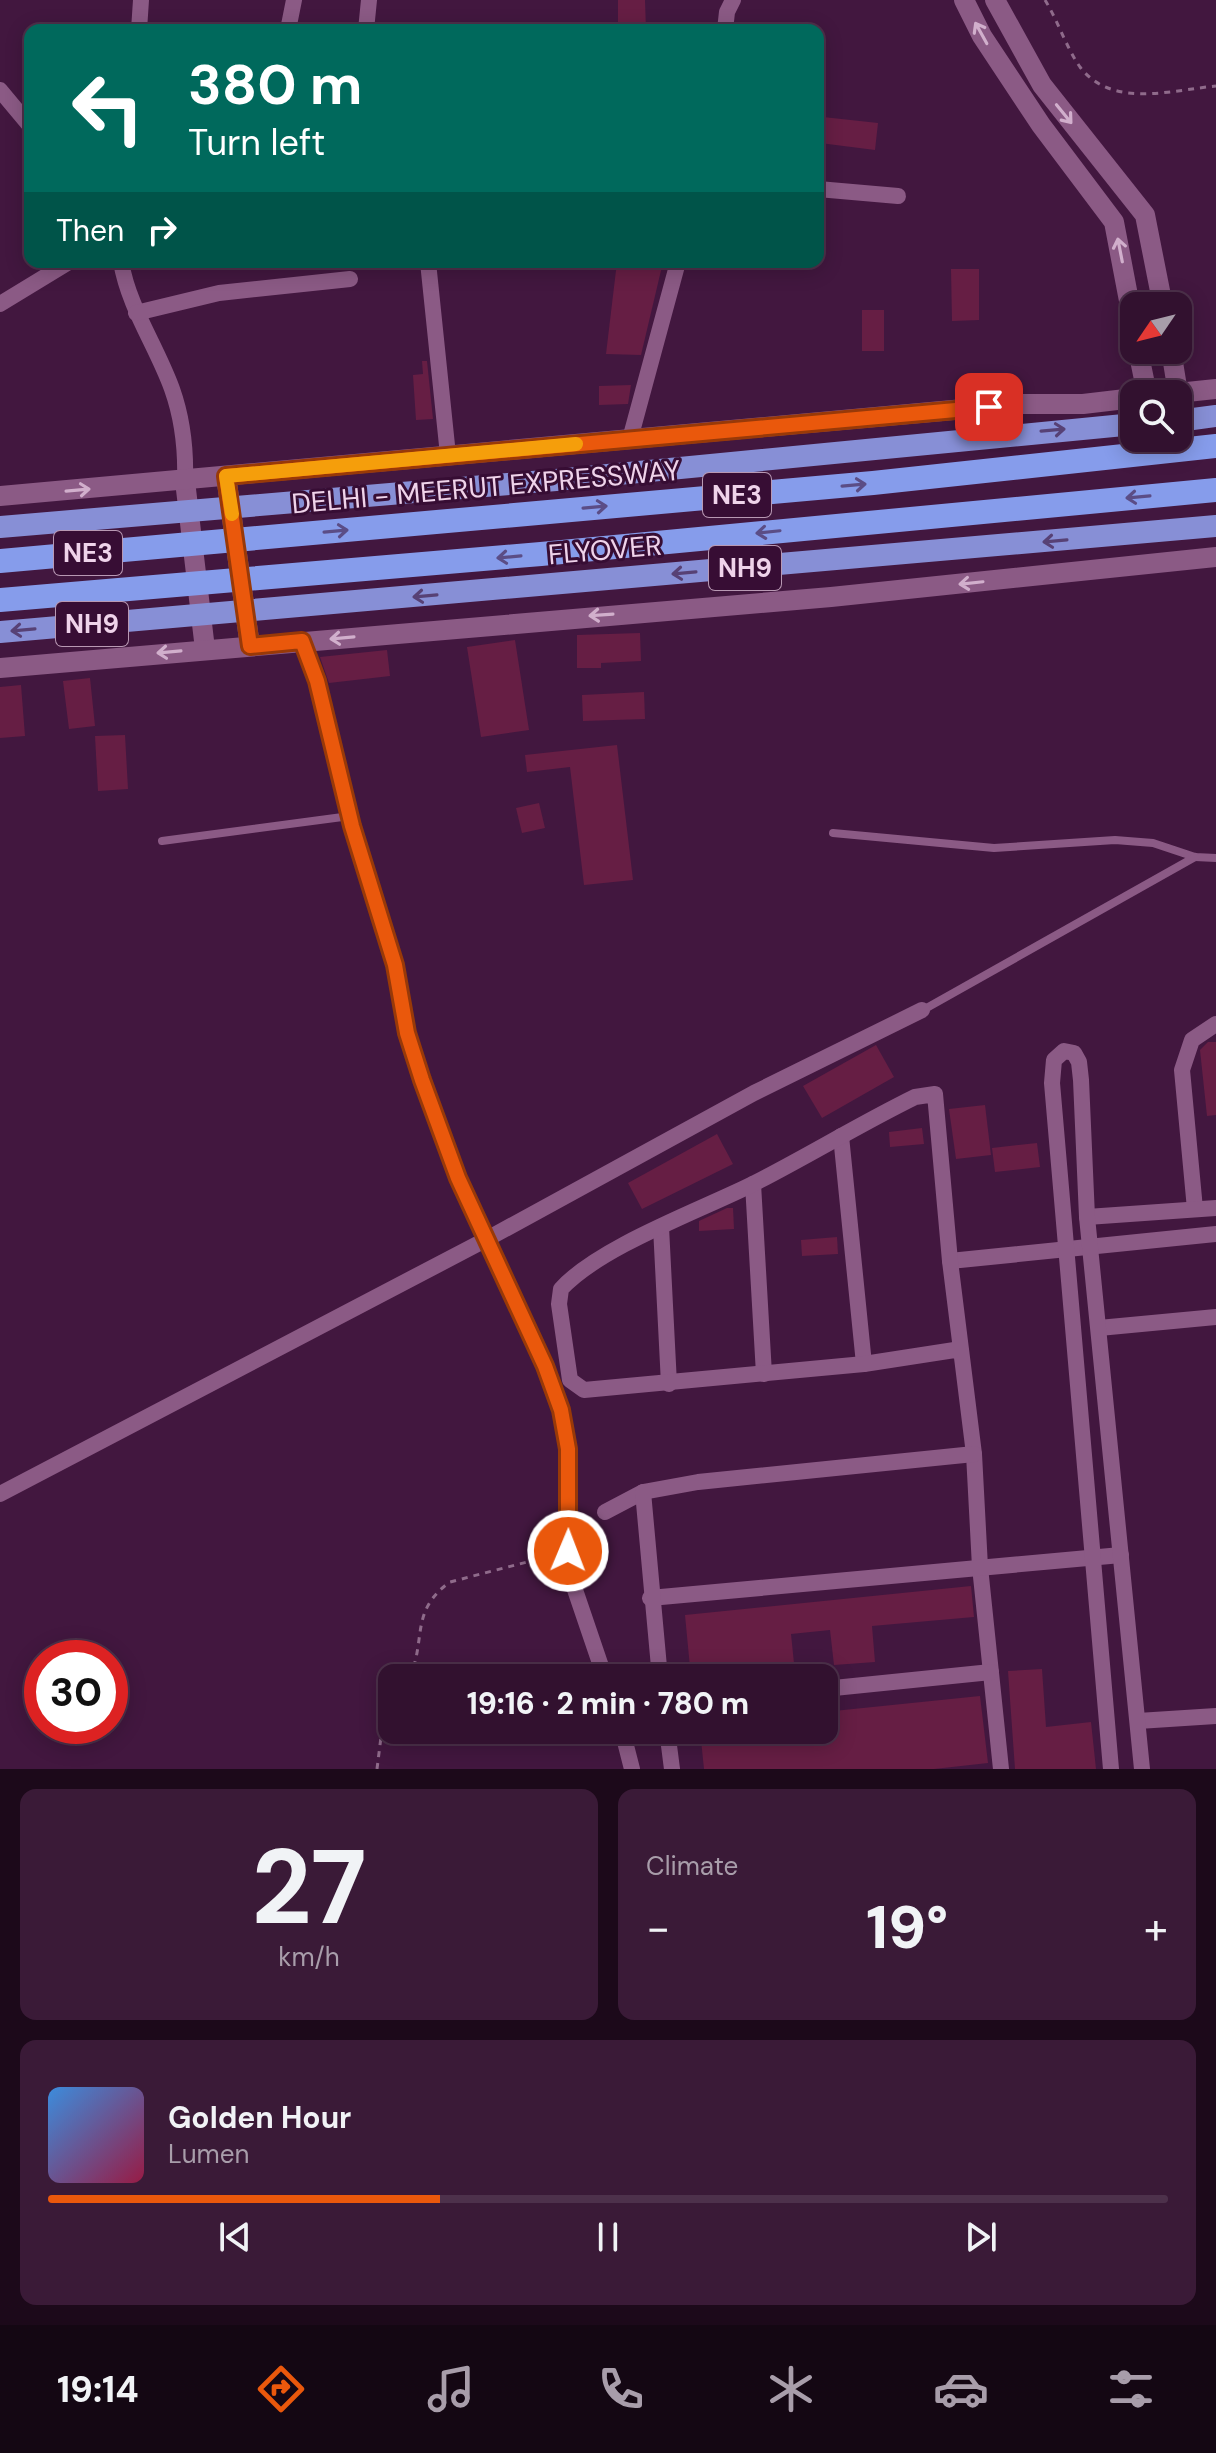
<!DOCTYPE html>
<html lang="en">
<head>
<meta charset="utf-8">
<style>
	:root { --surface:#32112f; --page:#3a1a37; --text:#f1f3f6; --muted:#a89daa; --line:#4d314b; --accent:#ea580c }
	body { margin:0; font-family:"DM Sans",sans-serif; background:var(--page); color:var(--text); height:100vh; display:flex; flex-direction:column; font-size:30px; white-space:nowrap }
	* { box-sizing:border-box; margin:0 }
	p { font-size:26px; color:var(--muted) }
	.icon { flex:none; width:44px; height:44px; fill:none; stroke:currentColor; stroke-width:2; stroke-linecap:round; stroke-linejoin:round }
	.map { position:relative; height:1769px; overflow:hidden }
	.panel { display:flex; flex-direction:column; gap:20px; padding:20px; background:#1c091a; flex:1 }
	.panel>* { flex:none }
	.guide { position:absolute; left:24px; top:24px; width:800px; height:244px; border-radius:16px; box-shadow:0 4px 20px #0003,0 0 0 2px var(--line); background:#00695c; color:#fff; overflow:hidden }
	.needle { width:52px; rotate:235deg }
	.buttons { position:absolute; left:1120px; top:292px; display:grid; gap:16px }
	.buttons a { display:grid; place-items:center; width:72px; height:72px; border-radius:16px; background:var(--surface); box-shadow:0 4px 20px #0003,0 0 0 2px var(--line); font-size:40px }
	.speed { position:absolute; left:24px; top:1640px; display:flex; gap:16px; font-size:40px; font-weight:700; text-align:center }
	.speed>* { display:grid; place-content:center; width:104px; height:104px; border-radius:50%; background:var(--surface); box-shadow:0 4px 20px #0003,0 0 0 2px var(--line); line-height:1 }
	.speed .limit { border:12px solid #d22; background:#fff; color:#111 }
	.pin { position:absolute; display:grid; place-items:center; width:68px; height:68px; color:#fff; margin:-34px; border-radius:16px; box-shadow:0 4px 12px #0006 }
	.me { position:absolute; width:88px; margin:-44px; rotate:1deg; stroke-linejoin:round; filter:drop-shadow(0 0 6px #0008) }
	.turn { display:flex; align-items:center; gap:28px; height:168px; padding:0 32px; font-size:36px }
	.turn .icon { width:104px; height:104px; stroke-width:2.5 }
	.turn b { display:block; font-size:56px; line-height:68px }
	.then { display:flex; align-items:center; height:76px; padding:0 32px; background:#0003; gap:16px; font-size:30px }
	.big { font-size:60px; font-weight:800; line-height:1.1 }
	.panel .widget { flex:1; display:flex; flex-direction:column; justify-content:center; gap:12px; min-width:0; padding:0 28px; border-radius:16px; background:var(--page) }
	.panel .dial { align-items:center; gap:0 }
	.dial b { font-size:104px; line-height:1 }
	.song { display:flex; align-items:center; gap:24px }
	.cover { width:96px; height:96px; border-radius:12px; background:linear-gradient(135deg,hsl(210 70% 55%),hsl(340 70% 35%)) }
	.played { height:8px; border-radius:4px; background:linear-gradient(90deg,var(--accent) 35%,var(--line) 35%) }
	.keys { display:flex; justify-content:space-around; direction:ltr }
	.heat { display:flex; justify-content:space-between; align-items:center; font-size:44px; direction:ltr }
	.panel .tiles { flex:1; display:grid; gap:20px; grid-template-columns:1fr 1fr }
	.widget:last-child { grid-column:span 2 }
	.trip { position:absolute; left:378px; top:1664px; width:460px; height:80px; border-radius:16px; background:var(--surface); box-shadow:0 4px 20px #0003,0 0 0 2px var(--line); font-weight:800; line-height:80px; text-align:center }
	.tab-bar { display:flex; height:128px; justify-content:space-around; align-items:center; background:#140713; color:var(--muted) }
	.tab-bar .icon { width:56px; height:56px }
	.tab-bar .current { color:var(--accent) }
	.tab-bar b { font-size:36px; color:var(--text) }
	.map>svg:first-child { display:block }
	.building { fill:#661e44 }
	.lines { fill:none; stroke-linecap:round; stroke-linejoin:round }
	.path { stroke:#8f6b8b; stroke-width:3; stroke-dasharray:6 6; stroke-linecap:butt }
	.service { stroke:#8b5a85; stroke-width:8 }
	.minor { stroke:#8b5a85; stroke-width:16 }
	.tertiary { stroke:#8b5a85; stroke-width:20 }
	.trunk { stroke:#878fd6; stroke-width:22 }
	.motorway { stroke:#869ceb; stroke-width:24 }
	.oneway { stroke:#d1afcc }
	.oneway2 { stroke:#574175 }
	.oneway3 { stroke:#5b4d86 }
	.route-casing { stroke:#983908; stroke-width:20 }
	.route { stroke:#ea580c; stroke-width:14 }
	.slow { stroke:#f59e0b; stroke-width:14 }
	.labels { text-anchor:middle; dominant-baseline:central; stroke-width:6; stroke-linejoin:round; paint-order:stroke }
	.shield { fill:#370d34; stroke:#b898b3; stroke-width:2 }
	.shield-label { font-size:26px; font-weight:bold; fill:#efd3ea }
	.street-label { font-size:28px; fill:#efd3ea; stroke:#370d34 }
</style>
</head>
<body>
<div class="map">
<svg width="1216" height="1769" viewBox="0 0 1216 1769">
	<rect width="100%" height="100%" fill="#42173f"/>
	<g class="building">
		<path d="M618,0H645L646,30H618Z"/>
		<path d="M823,117L878,123L875,150L820,143Z"/>
		<path d="M617,262H663L641,355L606,354Z"/>
		<path d="M951,269H979V320L952,321Z"/>
		<rect x="862" y="310" width="22" height="41"/>
		<path d="M422,361H427L433,419L416,420L413,375L423,374Z"/>
		<path d="M631,385L628,404L599,405V386Z"/>
		<path d="M640,633L641,661L601,663V668H577V635Z"/>
		<path d="M515,640L529,730L481,737L467,647Z"/>
		<path d="M387,650L390,676L329,683L320,657Z"/>
		<path d="M90,678L95,726L69,729L63,681Z"/>
		<path d="M21,685L25,736L0,738V687Z"/>
		<path d="M644,692L645,719L583,721L582,695Z"/>
		<path d="M125,735L128,789L98,791L95,736Z"/>
		<path d="M617,745L633,880L584,885L570,767L527,772L525,755Z"/>
		<path d="M539,803L545,828L522,833L516,808Z"/>
		<path d="M1208,1042H1216V1115L1207,1116L1200,1050Z"/>
		<path d="M876,1045L894,1077L822,1118L803,1086Z"/>
		<path d="M985,1105L991,1155L956,1159L949,1109Z"/>
		<path d="M922,1128L924,1144L890,1147L889,1132Z"/>
		<path d="M717,1134L733,1164L642,1209L628,1183Z"/>
		<path d="M1037,1143L1040,1167L995,1172L992,1148Z"/>
		<path d="M727,1208H733L734,1229L699,1231V1221Z"/>
		<path d="M837,1237L838,1254L802,1256L801,1240Z"/>
		<path d="M971,1586L974,1617L872,1626L875,1662L834,1665L830,1630L791,1634L795,1673L691,1678L685,1615Z"/>
		<path d="M1042,1669L1046,1727L1091,1722L1096,1769H1015L1008,1671Z"/>
		<path d="M980,1696L988,1763L934,1769H704L700,1730H824V1712Z"/>
	</g>
	<g class="lines">
		<g class="path">
			<path d="M1045,0C1058,21 1066,47 1080,67C1112,109 1172,90 1216,86"/>
			<path d="M409,1678C427,1641 409,1611 450,1582L554,1555"/>
			<path d="M377,1769L381,1737L392,1711"/>
		</g>
		<g class="service">
			<path d="M833,833L994,848L1115,840L1153,843L1195,857L1216,858"/>
			<path d="M162,841L350,816"/>
			<path d="M923,1010L1195,857"/>
		</g>
		<g class="minor">
			<path d="M139,30L141,0"/>
			<path d="M288,30L294,0"/>
			<path d="M366,30L369,0"/>
			<path d="M725,30L727,12L733,0"/>
			<path d="M0,90L30,126"/>
			<path d="M818,189L898,196"/>
			<path d="M121,262C129,308 156,345 172,389C182,417 186,450 185,481"/>
			<path d="M428,262L448,455"/>
			<path d="M0,304L69,262"/>
			<path d="M136,313L219,293L350,279"/>
			<path d="M630,439L678,262"/>
			<path d="M302,641L317,681L352,826L395,965L407,1033L422,1080L458,1178L545,1366L561,1410L568,1449L571,1578L605,1678"/>
			<path d="M841,1136L864,1364"/>
			<path d="M753,1184L764,1374"/>
			<path d="M1195,1209L1182,1070L1192,1040L1216,1024"/>
			<path d="M1087,1217L1216,1208"/>
			<path d="M661,1227L669,1384"/>
			<path d="M950,1261L1216,1234"/>
			<path d="M1099,1328L1216,1317"/>
			<path d="M961,1349L864,1364L584,1390L570,1380L559,1304L561,1289C599,1247 701,1210 753,1184C808,1156 860,1124 915,1097L935,1094L950,1261L974,1454L980,1567L1001,1769"/>
			<path d="M0,1494L487,1239L754,1093L922,1010"/>
			<path d="M605,1512L643,1492"/>
			<path d="M650,1598L1121,1555"/>
			<path d="M660,1678L643,1492L698,1482L974,1454"/>
			<path d="M824,1689L991,1672"/>
			<path d="M1138,1721L1216,1716"/>
			<path d="M622,1730L632,1769"/>
			<path d="M667,1730L672,1769"/>
			<path d="M1111,1769L1052,1083L1054,1060L1064,1051L1074,1053L1079,1062L1081,1080L1087,1217L1142,1769"/>
		</g>
		<g class="tertiary">
			<path d="M964,0L982,36L1041,125L1114,222L1134,327"/>
			<path d="M995,0L1042,85L1145,215L1163,306"/>
			<path d="M1138,350L1147,394"/>
			<path d="M1171,350L1178,393"/>
			<path d="M1168,394L1216,389"/>
			<path d="M226,476L250,646"/>
			<path d="M185,481L205,649"/>
			<path d="M0,496L1019,404H1083L1134,398"/>
			<path d="M0,668L831,597L1216,557"/>
		</g>
		<g class="trunk">
			<path d="M1178,421L1216,416"/>
			<path d="M0,527L556,480L1134,424"/>
			<path d="M0,632L1216,526"/>
		</g>
		<g class="motorway">
			<path d="M0,561L873,483L1216,446"/>
			<path d="M0,600L541,554L1216,490"/>
		</g>
	</g>
	<defs><path id="oneway-shaft" d="M-6 0H5M1.5-3L5.5 0L1.5 3" fill="none" stroke-width="1.6" stroke-linecap="round" stroke-linejoin="round" transform="scale(2)"/></defs>
	<g class="oneway">
		<use href="#oneway-shaft" transform="translate(981 33) rotate(-119)"/>
		<use href="#oneway-shaft" transform="translate(1064 114) rotate(51)"/>
		<use href="#oneway-shaft" transform="translate(1120 250) rotate(-101)"/>
		<use href="#oneway-shaft" transform="translate(78 490) rotate(-5)"/>
		<use href="#oneway-shaft" transform="translate(971 583) rotate(174)"/>
		<use href="#oneway-shaft" transform="translate(601 615) rotate(176)"/>
		<use href="#oneway-shaft" transform="translate(342 638) rotate(175)"/>
		<use href="#oneway-shaft" transform="translate(169 652) rotate(175)"/>
	</g>
	<g class="oneway2">
		<use href="#oneway-shaft" transform="translate(1053 430) rotate(-5)"/>
		<use href="#oneway-shaft" transform="translate(1055 541) rotate(175)"/>
		<use href="#oneway-shaft" transform="translate(684 573) rotate(175)"/>
		<use href="#oneway-shaft" transform="translate(425 596) rotate(175)"/>
		<use href="#oneway-shaft" transform="translate(23 630) rotate(175)"/>
	</g>
	<g class="oneway3">
		<use href="#oneway-shaft" transform="translate(854 485) rotate(-5)"/>
		<use href="#oneway-shaft" transform="translate(1138 497) rotate(175)"/>
		<use href="#oneway-shaft" transform="translate(595 507) rotate(-5)"/>
		<use href="#oneway-shaft" transform="translate(336 531) rotate(-5)"/>
		<use href="#oneway-shaft" transform="translate(768 532) rotate(174)"/>
		<use href="#oneway-shaft" transform="translate(509 557) rotate(175)"/>
	</g>
	<g class="lines">
		<g class="route-casing">
			<path id="route" d="M568,1551V1449L561,1410L545,1366L458,1178L422,1080L407,1033L395,965L352,826L317,681L302,641L250,646L226,476L989,407"/>
		</g>
		<use href="#route" class="route"/>
		<path class="slow" d="M232,514L226,476L576,444"/>
	</g>
	<g class="labels">
		<g class="shield">
			<rect x="703" y="473" width="68" height="44" rx="6"/>
			<rect x="54" y="531" width="68" height="44" rx="6"/>
			<rect x="709" y="546" width="72" height="44" rx="6"/>
			<rect x="56" y="602" width="72" height="44" rx="6"/>
		</g>
		<g class="shield-label">
			<text x="737" y="495">NE3</text>
			<text x="88" y="553">NE3</text>
			<text x="745" y="568">NH9</text>
			<text x="92" y="624">NH9</text>
		</g>
		<g class="street-label">
			<text transform="translate(486 487) rotate(-5)">DELHI - MEERUT EXPRESSWAY</text>
			<text transform="translate(605 550) rotate(-5)">FLYOVER</text>
		</g>
	</g>
</svg>
<div class="buttons">
<a><svg class="needle" viewBox="-14 -14 28 28"><path d="M0-13l5 13h-10z" fill="#e53935"/><path d="M0 13l5-13h-10z" fill="#a89daa"/></svg></a>
<a><svg class="icon" aria-label="search" viewBox="0 0 24 24"><circle cx="10" cy="10" r="6"/><path d="M15 15l6 6"/></svg></a>
</div>
<div class="speed"><div class="limit">30</div></div>
<div class="pin" style="left:989px;top:407px;background:#d93025"><svg class="icon" aria-label="arrive" viewBox="0 0 24 24"><path d="M6 21V4h12l-3 4 3 4H6"/></svg></div>
<svg class="me" style="left:568px;top:1551px" viewBox="-20 -20 40 40"><circle r="17" fill="#ea580c" stroke="#fff" stroke-width="3"/><path d="M0-11L8 9 0 5-8 9z" fill="#fff"/></svg>
<div class="trip">19:16 · 2 min · 780 m</div>
<div class="guide">
<div class="turn"><svg class="icon" aria-label="left" viewBox="0 0 24 24"><path d="M17 20v-9H6M10 6l-5 5 5 5"/></svg><div><b>380 m</b>Turn left</div></div>
<div class="then">Then<svg class="icon" aria-label="right" viewBox="0 0 24 24"><path d="M7 20v-9h11M14 6l5 5-5 5"/></svg></div>
</div>
</div>
<section class="panel">
<div class="tiles">
<div class="widget dial"><b>27</b><p>km/h</p></div>
<div class="widget"><p>Climate</p>
<div class="heat"><a>−</a><b class="big">19°</b><a>+</a></div>
</div>
<div class="widget">
<div class="song"><i class="cover"></i><div><b>Golden Hour</b><p>Lumen</p></div></div>
<div class="played"></div>
<div class="keys"><svg class="icon" aria-label="previous" viewBox="0 0 24 24"><path d="M18 5L8 12l10 7zM5 5v14"/></svg><svg class="icon" aria-label="pause" viewBox="0 0 24 24"><path d="M8 5v14M16 5v14"/></svg><svg class="icon" aria-label="next" viewBox="0 0 24 24"><path d="M6 5l10 7-10 7zM19 5v14"/></svg></div>
</div>
</div>
</section>
<nav class="tab-bar">
<b>19:14</b>
<svg class="icon current" aria-label="directions" viewBox="0 0 24 24"><path d="M12 3l9 9-9 9-9-9zM9 14v-3h6M13 9l2 2-2 2"/></svg>
<svg class="icon" aria-label="music" viewBox="0 0 24 24"><path d="M9 18V5l10-2v13"/><circle cx="6" cy="18" r="3"/><circle cx="16" cy="16" r="3"/></svg>
<svg class="icon" aria-label="phone" viewBox="0 0 24 24"><path d="M5 4h4l2 5-3 2q2 4 5 5l2-3 5 2v4C11 20 4 13 5 4z"/></svg>
<svg class="icon" aria-label="climate" viewBox="0 0 24 24"><path d="M12 3v18M4 7l16 10M4 17L20 7"/></svg>
<svg class="icon" aria-label="car" viewBox="0 0 24 24"><path d="M5 17H2v-5l4-1 3-4h7l3 4 3 1v5h-3M9 17h6M6 11h13"/><circle cx="7" cy="17" r="2"/><circle cx="17" cy="17" r="2"/></svg>
<svg class="icon" aria-label="filters" viewBox="0 0 24 24"><path d="M4 7h16M4 17h16"/><circle cx="9" cy="7" r="2"/><circle cx="15" cy="17" r="2"/></svg>
</nav>
</body>
</html>
